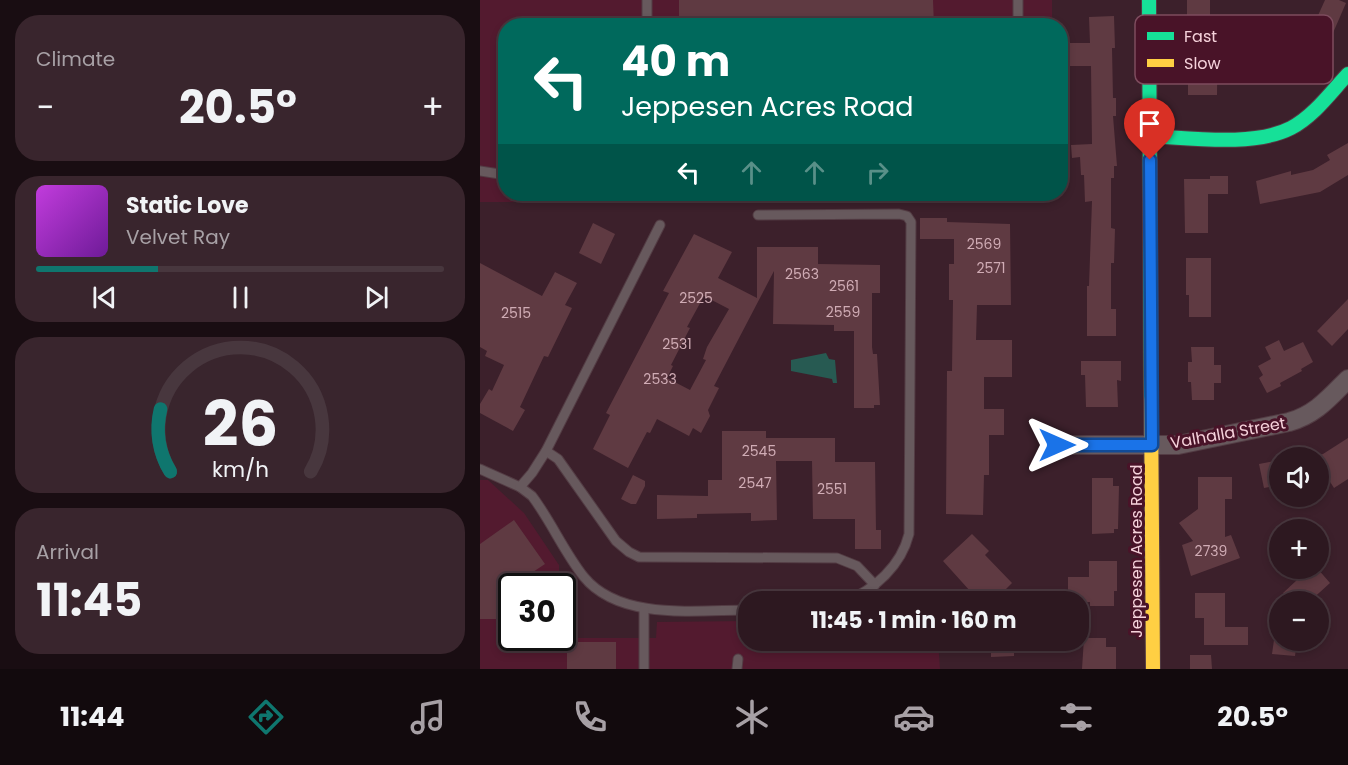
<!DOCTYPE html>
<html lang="en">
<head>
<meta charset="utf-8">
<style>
	:root { --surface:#2d1820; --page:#39252d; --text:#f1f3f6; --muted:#a7a0a5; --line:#48373e; --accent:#0f766e }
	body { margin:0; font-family:Poppins,sans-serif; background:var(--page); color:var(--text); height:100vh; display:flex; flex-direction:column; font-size:22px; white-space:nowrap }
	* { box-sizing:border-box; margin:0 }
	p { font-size:20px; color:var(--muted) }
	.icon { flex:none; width:33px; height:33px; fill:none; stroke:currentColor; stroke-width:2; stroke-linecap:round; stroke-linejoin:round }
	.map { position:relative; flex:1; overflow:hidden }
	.sheet { display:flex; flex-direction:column; gap:15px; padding:15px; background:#190d12; width:480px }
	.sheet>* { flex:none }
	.hud { position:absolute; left:18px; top:18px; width:570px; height:183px; border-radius:24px; box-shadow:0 3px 9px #0003,0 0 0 2px var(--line); background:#00695c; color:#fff; overflow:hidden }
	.buttons { position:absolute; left:789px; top:447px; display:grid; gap:12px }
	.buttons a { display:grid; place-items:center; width:60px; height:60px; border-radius:50%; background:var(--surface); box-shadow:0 3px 9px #0003,0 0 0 2px var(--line); font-size:30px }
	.speed { position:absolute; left:18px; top:573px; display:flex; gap:12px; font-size:30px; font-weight:700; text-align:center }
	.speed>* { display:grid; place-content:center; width:78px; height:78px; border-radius:50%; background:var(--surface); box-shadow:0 3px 9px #0003,0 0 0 2px var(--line); line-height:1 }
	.speed .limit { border:3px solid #111; border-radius:9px; background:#fff; color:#111 }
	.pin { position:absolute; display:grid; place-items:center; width:51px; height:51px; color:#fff; margin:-62px -26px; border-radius:50% 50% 50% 0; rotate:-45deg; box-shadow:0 0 6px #0007 }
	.pin .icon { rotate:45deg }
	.me { position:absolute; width:66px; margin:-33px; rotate:90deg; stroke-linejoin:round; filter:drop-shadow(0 0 4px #0008) }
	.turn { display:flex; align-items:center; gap:21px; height:126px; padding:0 24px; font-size:27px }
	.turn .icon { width:78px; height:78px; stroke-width:2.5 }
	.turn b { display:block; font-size:42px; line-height:51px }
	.lanes { display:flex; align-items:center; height:57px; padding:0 24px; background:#0003; justify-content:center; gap:30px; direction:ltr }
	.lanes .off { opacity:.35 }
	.big { font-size:45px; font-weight:700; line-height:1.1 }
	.sheet .card { flex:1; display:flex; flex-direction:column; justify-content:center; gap:9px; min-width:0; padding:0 21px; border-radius:24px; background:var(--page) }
	.sheet .dial { align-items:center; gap:0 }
	.dial svg { height:156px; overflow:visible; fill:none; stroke:var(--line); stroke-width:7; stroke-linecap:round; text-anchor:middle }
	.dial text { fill:var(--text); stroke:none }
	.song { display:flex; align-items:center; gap:18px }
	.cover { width:72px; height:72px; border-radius:9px; background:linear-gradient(135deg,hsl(290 70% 55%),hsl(280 70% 35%)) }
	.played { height:6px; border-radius:3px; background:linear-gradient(90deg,var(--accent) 30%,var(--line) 30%) }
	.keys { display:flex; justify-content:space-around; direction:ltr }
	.heat { display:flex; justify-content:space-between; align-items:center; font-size:33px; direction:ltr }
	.trip { position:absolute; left:258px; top:591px; width:351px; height:60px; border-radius:24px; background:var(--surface); box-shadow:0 3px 9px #0003,0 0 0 2px var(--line); font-weight:700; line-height:60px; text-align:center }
	.tab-bar { display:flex; height:96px; justify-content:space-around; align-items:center; background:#120a0d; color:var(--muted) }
	.tab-bar .icon { width:42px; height:42px }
	.tab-bar .on { color:var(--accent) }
	.tab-bar b { font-size:27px; color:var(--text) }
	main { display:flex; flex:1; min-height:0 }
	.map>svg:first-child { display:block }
	.built { fill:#531a2f }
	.water { fill:#275a52 }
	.building { fill:#5f3a42; fill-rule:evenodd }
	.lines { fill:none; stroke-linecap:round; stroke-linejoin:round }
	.lane-casing { stroke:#533c44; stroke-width:11 }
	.street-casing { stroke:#533c44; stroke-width:20 }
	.fast-casing { stroke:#533c44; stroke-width:16 }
	.slow-casing { stroke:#533c44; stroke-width:16 }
	.lane { stroke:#67595d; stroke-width:9 }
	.street { stroke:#67595d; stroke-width:18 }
	.fast { stroke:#16e098; stroke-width:14 }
	.slow { stroke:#ffcf43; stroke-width:14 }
	.route-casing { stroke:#114b97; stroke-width:15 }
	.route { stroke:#1a73e8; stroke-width:10 }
	.labels { text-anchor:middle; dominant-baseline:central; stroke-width:6; stroke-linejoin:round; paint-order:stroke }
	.number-label { font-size:14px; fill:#d0acb5 }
	.street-label { font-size:16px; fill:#f6d2db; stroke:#491328 }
	.key { fill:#491328; stroke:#7d4c5e; stroke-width:1.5 }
	.key-label { font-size:16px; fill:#f6d2db }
</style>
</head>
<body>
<main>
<section class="sheet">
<div class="card"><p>Climate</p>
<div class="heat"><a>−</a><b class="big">20.5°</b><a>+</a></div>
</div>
<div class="card">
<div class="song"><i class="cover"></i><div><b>Static Love</b><p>Velvet Ray</p></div></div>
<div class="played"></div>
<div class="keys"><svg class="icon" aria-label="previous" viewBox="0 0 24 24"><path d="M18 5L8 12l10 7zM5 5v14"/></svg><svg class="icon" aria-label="pause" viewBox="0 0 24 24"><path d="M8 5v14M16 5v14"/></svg><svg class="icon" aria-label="next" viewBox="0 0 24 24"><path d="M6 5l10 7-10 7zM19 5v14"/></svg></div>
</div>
<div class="card dial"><svg viewBox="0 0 100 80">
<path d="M14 69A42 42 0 1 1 86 69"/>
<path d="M14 69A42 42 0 0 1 9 37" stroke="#0f766e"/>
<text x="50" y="56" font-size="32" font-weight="700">26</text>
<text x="50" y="72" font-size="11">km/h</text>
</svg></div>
<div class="card"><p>Arrival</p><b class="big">11:45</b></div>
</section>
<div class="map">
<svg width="868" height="669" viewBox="0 0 868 669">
	<rect width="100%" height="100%" fill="#3c202b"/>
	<g class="built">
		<path d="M0,0H572V26H26V194H574V201L0,202Z"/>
		<path d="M0,480H8L44,513L79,565V586H32V638H176L177,622L268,621V640H458L460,669H0Z"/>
	</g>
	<path class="water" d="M346,353L349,359L355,360L357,383H353L352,379L311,371V360Z"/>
	<g class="building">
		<path d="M199,0H453L454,26H199Z"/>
		<path d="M707,0H730V15H738L737,95H708V68H705V17H707Z"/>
		<path d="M845,0H859L866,3L846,49L827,40Z"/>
		<path d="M634,16L635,48H632L633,98H636V116H633L637,166H634V178H631V228L635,229L634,263H631V309H636V336H607V286H609L612,201L605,202L604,175H601L600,157L592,158L591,145L612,144L611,66H586L585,43H610L609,17Z"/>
		<path d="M868,143V175L840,192L780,204L776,181L811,171V175L833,170L850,160L847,155Z"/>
		<path d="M730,176H748V194H728V233H705L704,179H730Z"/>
		<path d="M440,218H467V222L530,224L531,305H497L496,340H532V377H504V409H524V435H509V475H504L503,515L466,514L467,371H472L473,300H469V264H474V239H440Z"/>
		<path d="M113,223L135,234L121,264L99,253Z"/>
		<path d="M214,234L252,252L238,278L277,298V247H338V264L400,265V293H392V347L393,354H397L400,405H394V408H374V331H354V325L293,324L294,271L234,386L239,388L228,410L230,416L221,433L213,428L209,436L177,419L170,433L167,432L148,468L113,449L130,415L126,413L189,293L183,291ZM224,296L249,309L227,347L223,359L226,360L210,390L187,378L193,366L191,365L210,328L207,327Z"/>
		<path d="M706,258H731V317H709V295H706Z"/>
		<path d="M0,263L62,296L75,272L97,283L85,305L92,308L68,357L64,356L40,407L45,410L33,431L0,413V404L9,389L12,391L24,365L5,356L7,351L0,347Z"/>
		<path d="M868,299V329L852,346L837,331Z"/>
		<path d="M799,340L804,351L823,342L833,362L821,369L822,371L800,383L801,386L787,393L779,378L783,375L778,366L791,359L785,347Z"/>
		<path d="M711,347H734V365H741V383H734V400H712L711,382H708V362H712Z"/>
		<path d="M601,361H641V381L637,380L638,407H606L605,375H601Z"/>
		<path d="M242,431H286V438H355V462H395L396,530H401V549H375V519H333L332,461H296L297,520L271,521V513L217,514V518L177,519V495L228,496V480H242Z"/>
		<path d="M868,438V479L854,488L838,463V458L834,456L843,454Z"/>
		<path d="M800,460V485L784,488L779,464Z"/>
		<path d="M153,475L165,481V486L156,504H151L141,499Z"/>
		<path d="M718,477H752V499H745V537L751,535L760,558L711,576L702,545L713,541L699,523L718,509Z"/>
		<path d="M612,478H633V486H639L638,529H634V533L612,534Z"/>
		<path d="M34,520L65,564L32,586V619H0V544Z"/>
		<path d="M492,534L509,551L505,555L532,583L513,602H500L463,561Z"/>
		<path d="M609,561H637V591H634V606H610V602H588V577H609Z"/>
		<path d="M819,568H837L850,583L829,602H810L803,593L817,580L812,575Z"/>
		<path d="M715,593H745V627H768V645H724V618H715Z"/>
		<path d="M604,638H626V647H636V669H602Z"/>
		<path d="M511,640H534V656L511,657Z"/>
		<path d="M794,640H817L815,656L792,654Z"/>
		<rect x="87" y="642" width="49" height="27"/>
		<path d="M710,655H731L732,669H710Z"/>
	</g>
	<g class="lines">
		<g class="lane-casing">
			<g id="lane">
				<path d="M167,0V26"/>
				<path d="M538,0V26"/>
				<path d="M0,171L26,175"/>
				<path d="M278,215L419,214L427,216L431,222L429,534C421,566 395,589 365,602"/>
				<path d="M66,451L78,459L136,541L149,552L159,557L357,558L377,566L395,585"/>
				<path d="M0,469L40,487L52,496C71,521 84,552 104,577C140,621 218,610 268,610"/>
				<path d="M40,487L52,473L66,451L180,225"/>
				<path d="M164,669V610"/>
				<path d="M257,669L258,659"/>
			</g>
		</g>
		<g class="street-casing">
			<path id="street" d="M577,445H698L809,422C835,415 849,398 868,379"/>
		</g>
		<g class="fast-casing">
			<g id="fast">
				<path d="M669,0L671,400"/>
				<path d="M670,136C711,138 774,147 811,128C834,116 851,92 868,74"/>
			</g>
		</g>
		<g class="slow-casing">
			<path id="slow" d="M671,400L673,669"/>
		</g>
		<use href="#lane" class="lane"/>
		<use href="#street" class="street"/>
		<use href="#fast" class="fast"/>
		<use href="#slow" class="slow"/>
	</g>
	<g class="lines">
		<g class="route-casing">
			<path id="route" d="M577,445H672L670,160"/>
		</g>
		<use href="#route" class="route"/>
	</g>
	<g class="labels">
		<g class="number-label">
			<text x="504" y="244">2569</text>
			<text x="511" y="268">2571</text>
			<text x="322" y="274">2563</text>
			<text x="364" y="286">2561</text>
			<text x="216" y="298">2525</text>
			<text x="363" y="312">2559</text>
			<text x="36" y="313">2515</text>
			<text x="197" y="344">2531</text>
			<text x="180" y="379">2533</text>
			<text x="279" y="451">2545</text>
			<text x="275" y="483">2547</text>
			<text x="352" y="489">2551</text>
			<text x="731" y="551">2739</text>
		</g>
		<g class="street-label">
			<text transform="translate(748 433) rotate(-10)">Valhalla Street</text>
			<text transform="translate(656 551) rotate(-90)">Jeppesen Acres Road</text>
		</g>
	</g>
	<rect x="655" y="15" width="198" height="69" rx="9" class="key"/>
	<rect x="667" y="32" width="27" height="8" fill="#16e098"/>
	<rect x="667" y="59" width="27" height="8" fill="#ffcf43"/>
	<g class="key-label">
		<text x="704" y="42">Fast</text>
		<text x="704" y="69">Slow</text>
	</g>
</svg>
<div class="buttons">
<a><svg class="icon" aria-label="sound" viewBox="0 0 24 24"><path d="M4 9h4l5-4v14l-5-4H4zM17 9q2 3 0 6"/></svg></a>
<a>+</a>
<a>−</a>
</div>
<div class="speed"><div class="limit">30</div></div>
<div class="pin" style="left:670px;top:160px;background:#d93025"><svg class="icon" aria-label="arrive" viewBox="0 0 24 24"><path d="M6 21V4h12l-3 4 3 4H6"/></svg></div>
<svg class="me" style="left:577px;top:445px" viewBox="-20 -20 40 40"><path d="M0-17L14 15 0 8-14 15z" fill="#1a73e8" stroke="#fff" stroke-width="4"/></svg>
<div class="trip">11:45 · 1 min · 160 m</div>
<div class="hud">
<div class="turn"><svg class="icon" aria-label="left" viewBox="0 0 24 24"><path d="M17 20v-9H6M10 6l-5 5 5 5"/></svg><div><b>40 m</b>Jeppesen Acres Road</div></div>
<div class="lanes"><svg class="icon" aria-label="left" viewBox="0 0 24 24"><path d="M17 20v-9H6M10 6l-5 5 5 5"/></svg><svg class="icon off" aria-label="ahead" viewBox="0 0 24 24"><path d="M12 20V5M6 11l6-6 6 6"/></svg><svg class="icon off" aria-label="ahead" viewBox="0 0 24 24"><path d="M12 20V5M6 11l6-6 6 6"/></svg><svg class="icon off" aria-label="right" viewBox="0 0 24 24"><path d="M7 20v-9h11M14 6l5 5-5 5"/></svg></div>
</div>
</div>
</main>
<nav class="tab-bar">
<b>11:44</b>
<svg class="icon on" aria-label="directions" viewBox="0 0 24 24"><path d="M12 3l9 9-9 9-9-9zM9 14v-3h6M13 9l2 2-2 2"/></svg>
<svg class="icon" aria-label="music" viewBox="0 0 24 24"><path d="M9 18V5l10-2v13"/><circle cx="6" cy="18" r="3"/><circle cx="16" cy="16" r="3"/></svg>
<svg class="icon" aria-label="phone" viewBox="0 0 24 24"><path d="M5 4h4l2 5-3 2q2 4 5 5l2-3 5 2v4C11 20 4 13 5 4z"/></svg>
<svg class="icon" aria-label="climate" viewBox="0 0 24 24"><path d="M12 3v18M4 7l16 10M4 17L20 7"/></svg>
<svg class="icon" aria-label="car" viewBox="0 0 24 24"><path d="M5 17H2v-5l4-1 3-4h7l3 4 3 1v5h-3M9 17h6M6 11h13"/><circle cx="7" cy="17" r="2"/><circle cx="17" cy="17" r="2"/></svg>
<svg class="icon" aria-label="filters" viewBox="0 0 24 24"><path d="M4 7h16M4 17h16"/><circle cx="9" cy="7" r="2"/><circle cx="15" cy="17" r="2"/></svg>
<b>20.5°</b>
</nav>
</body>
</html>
